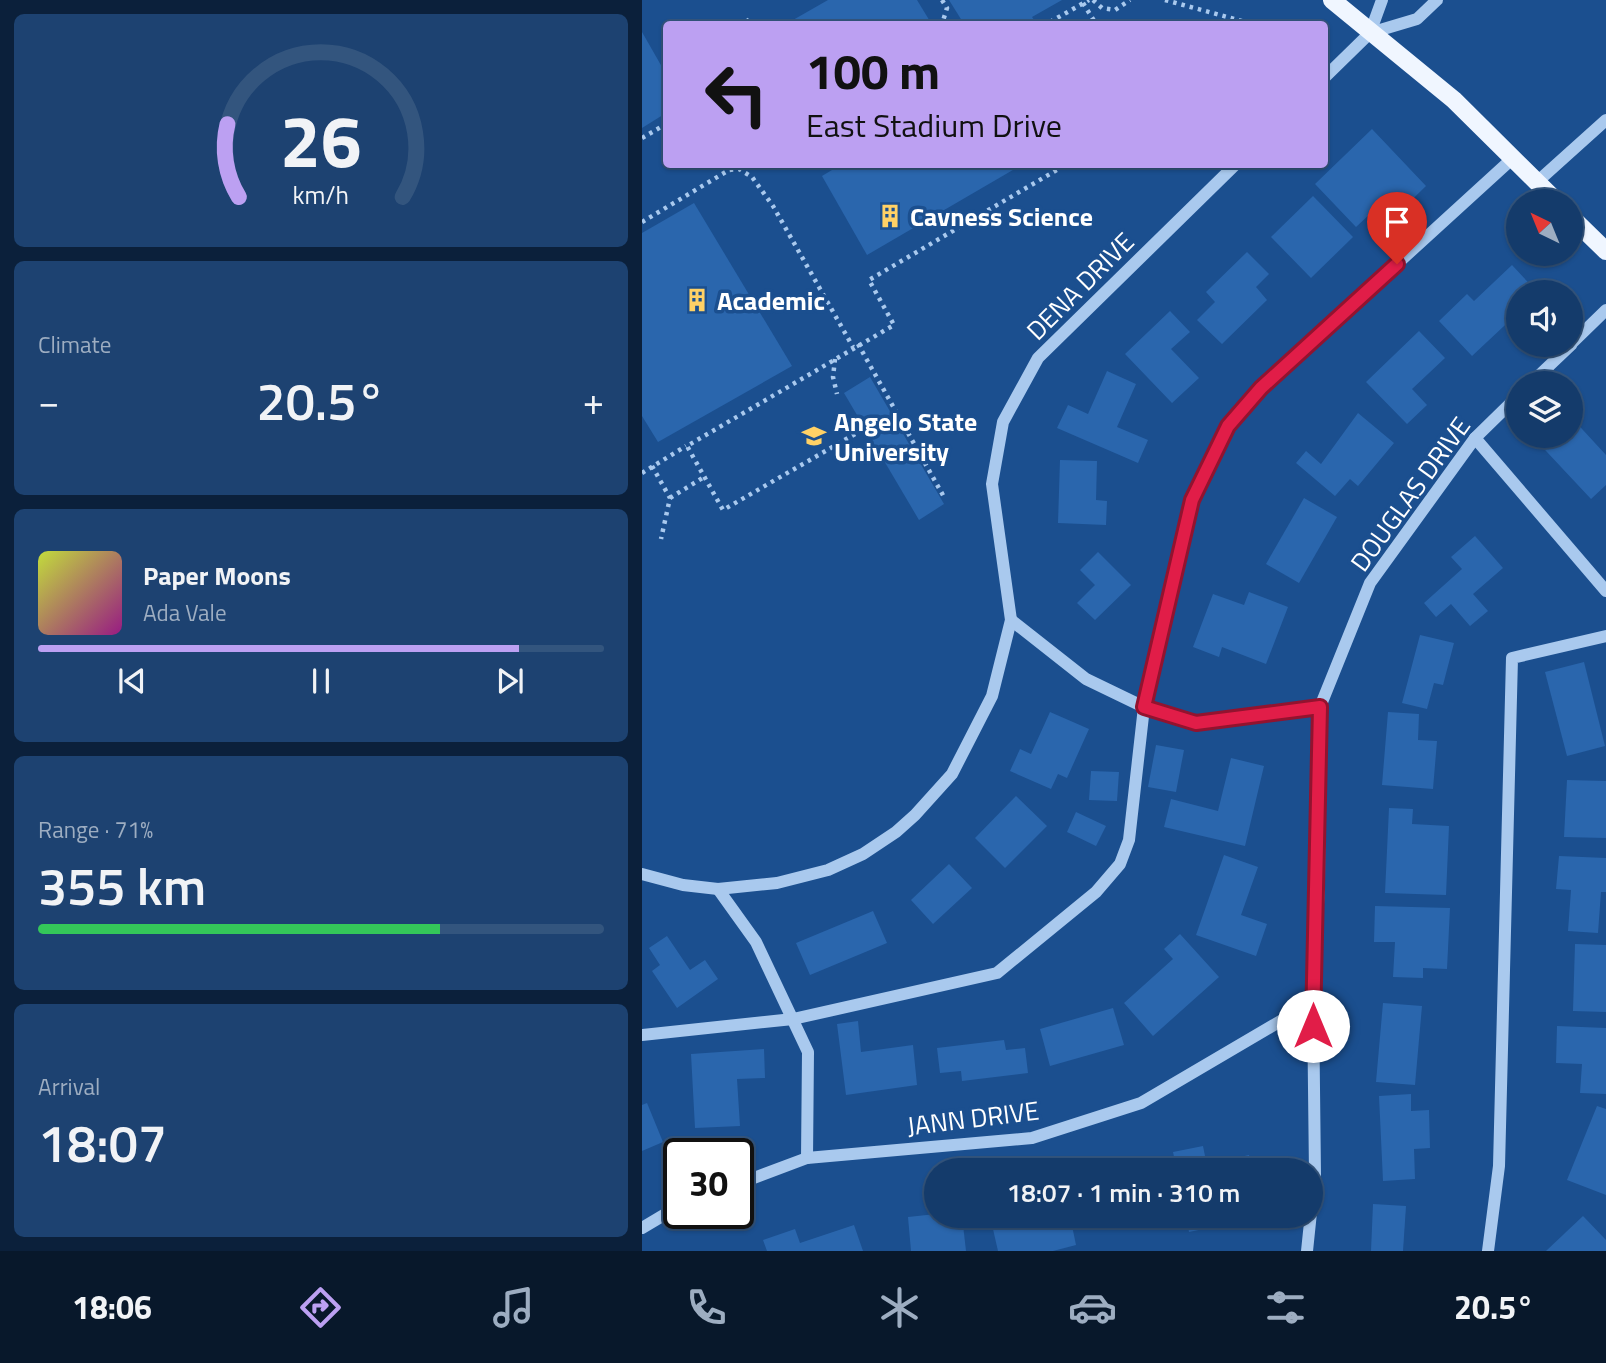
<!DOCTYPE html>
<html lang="en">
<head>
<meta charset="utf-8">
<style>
	:root { --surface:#143b6b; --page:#1d4271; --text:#f1f3f6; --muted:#9dadc1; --line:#33557e; --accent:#bca0f2 }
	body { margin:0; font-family:"Titillium Web",sans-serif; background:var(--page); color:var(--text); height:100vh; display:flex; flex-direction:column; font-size:26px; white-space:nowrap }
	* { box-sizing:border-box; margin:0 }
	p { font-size:23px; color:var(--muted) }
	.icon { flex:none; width:38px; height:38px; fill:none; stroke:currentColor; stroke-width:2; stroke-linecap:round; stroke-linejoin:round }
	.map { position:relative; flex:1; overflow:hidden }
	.sheet { display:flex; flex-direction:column; gap:14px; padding:14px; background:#0b203b; width:642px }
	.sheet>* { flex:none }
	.banner { position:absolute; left:21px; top:21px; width:665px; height:147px; border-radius:7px; box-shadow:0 2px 5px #0004,0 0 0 2px var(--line); background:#bca0f2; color:#111; overflow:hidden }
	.needle { width:46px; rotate:317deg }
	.buttons { position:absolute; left:864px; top:189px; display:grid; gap:14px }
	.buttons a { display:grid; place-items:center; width:77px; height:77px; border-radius:50%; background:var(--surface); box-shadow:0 2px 5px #0004,0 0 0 2px var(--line); font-size:35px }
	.speed { position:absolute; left:21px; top:1138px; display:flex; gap:14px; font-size:35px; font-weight:700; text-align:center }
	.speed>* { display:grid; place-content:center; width:91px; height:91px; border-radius:50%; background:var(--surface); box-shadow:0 2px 5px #0004,0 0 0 2px var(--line); line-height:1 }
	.speed .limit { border:4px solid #111; border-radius:10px; background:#fff; color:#111 }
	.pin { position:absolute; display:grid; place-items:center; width:60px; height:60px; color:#fff; margin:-72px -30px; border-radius:50% 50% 50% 0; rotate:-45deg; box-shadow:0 0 7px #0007 }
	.pin .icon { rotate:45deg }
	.me { position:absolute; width:77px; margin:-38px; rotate:0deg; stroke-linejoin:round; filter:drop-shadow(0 0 5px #0008) }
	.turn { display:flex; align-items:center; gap:24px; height:147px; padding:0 28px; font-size:32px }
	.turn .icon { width:91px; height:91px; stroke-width:2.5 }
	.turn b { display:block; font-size:49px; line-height:60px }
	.big { font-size:52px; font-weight:600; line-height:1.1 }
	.sheet .tile { flex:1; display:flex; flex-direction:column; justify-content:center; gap:10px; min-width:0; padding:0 24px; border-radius:10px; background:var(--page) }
	.sheet .dial { align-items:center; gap:0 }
	.dial svg { height:182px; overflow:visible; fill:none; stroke:var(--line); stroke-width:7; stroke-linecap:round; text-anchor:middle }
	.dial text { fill:var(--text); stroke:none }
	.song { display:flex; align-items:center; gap:21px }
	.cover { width:84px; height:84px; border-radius:10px; background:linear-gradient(135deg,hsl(70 70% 55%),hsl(310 70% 35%)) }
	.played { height:7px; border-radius:4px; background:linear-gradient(90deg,var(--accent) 85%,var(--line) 85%) }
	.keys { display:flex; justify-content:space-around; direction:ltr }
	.heat { display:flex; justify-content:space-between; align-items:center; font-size:38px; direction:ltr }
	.charge { height:10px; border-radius:5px; background:linear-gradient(90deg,#34c759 71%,var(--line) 0) }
	.trip { position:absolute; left:282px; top:1158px; width:399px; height:70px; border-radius:35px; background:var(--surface); box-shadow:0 2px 5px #0004,0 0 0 2px var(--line); font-weight:600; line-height:70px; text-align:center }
	.menu { display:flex; height:112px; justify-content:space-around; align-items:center; background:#08182b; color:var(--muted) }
	.menu .icon { width:49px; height:49px }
	.menu .current { color:var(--accent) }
	.menu b { font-size:32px; color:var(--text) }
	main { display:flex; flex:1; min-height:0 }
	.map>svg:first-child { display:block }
	.building { fill:#2a66ad }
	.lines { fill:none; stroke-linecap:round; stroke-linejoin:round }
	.path { stroke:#a9c9ee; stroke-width:4.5; stroke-dasharray:3.5 5; stroke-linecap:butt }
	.minor { stroke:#a9c9ee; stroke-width:12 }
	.major { stroke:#f0f6ff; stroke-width:18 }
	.route-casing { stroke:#92132f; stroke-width:18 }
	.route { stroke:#e11d48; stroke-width:12 }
	.labels { text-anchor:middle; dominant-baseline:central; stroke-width:7; stroke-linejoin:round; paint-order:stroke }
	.poi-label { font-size:26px; font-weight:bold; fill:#fff; stroke:#1b4f8f; text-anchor:start }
	.street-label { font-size:26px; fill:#fff; stroke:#1b4f8f }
</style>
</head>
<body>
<main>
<section class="sheet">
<div class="tile dial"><svg viewBox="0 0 100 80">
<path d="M14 69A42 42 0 1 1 86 69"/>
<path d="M14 69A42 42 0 0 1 9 37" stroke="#bca0f2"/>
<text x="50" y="56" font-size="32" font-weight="700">26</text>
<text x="50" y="72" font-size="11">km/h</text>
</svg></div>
<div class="tile"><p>Climate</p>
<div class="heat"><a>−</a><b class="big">20.5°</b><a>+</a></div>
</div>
<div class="tile">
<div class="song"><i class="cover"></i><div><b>Paper Moons</b><p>Ada Vale</p></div></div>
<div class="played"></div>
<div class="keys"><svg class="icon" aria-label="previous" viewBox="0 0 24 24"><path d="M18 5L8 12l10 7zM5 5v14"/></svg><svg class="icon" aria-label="pause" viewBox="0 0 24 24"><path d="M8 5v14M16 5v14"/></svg><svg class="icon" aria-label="next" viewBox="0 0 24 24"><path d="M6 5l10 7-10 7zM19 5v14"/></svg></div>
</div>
<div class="tile"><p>Range · 71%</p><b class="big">355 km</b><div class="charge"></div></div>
<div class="tile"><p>Arrival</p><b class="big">18:07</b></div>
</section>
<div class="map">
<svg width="964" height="1251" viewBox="0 0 964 1251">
	<rect width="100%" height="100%" fill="#1b4f8f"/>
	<g class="building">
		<path d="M186,0H275L289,23L144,24Z"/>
		<path d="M307,0H420L390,17L395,24H322Z"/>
		<path d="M0,32L24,74V113L0,128Z"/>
		<path d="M730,129L784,186L743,226L730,212L714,227L673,184Z"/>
		<path d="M200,164H381L225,255L180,176Z"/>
		<path d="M671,196L711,237L669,278L629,237Z"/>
		<path d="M52,203L150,366L16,442L0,416V233Z"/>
		<path d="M605,252L627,274L614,287L625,300L580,344L555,320L573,302L564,292Z"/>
		<path d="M870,265L895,292H877V312L830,356L797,321L825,294L832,301Z"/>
		<path d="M528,311L548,332L529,349L557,378L530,403L483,354Z"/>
		<path d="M777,331L803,358L770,389L785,405L765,424L724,382Z"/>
		<path d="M465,371L494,384L475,427L506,440L496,463L415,428L426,405L446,414Z"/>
		<path d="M228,377L302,504L277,520L202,393Z"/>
		<path d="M716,413L752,443L716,486L708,479L693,496L654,463L664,451L679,464Z"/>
		<path d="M929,417L964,455V485L949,499L890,436H929Z"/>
		<path d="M418,460L455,461L454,500L465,501L464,525L416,523Z"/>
		<path d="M662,498L695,517L657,583L624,564Z"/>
		<path d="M833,536L861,568L831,594L846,611L828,626L809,604L794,617L782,603L820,569L809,557Z"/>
		<path d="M456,552L489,585L453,620L435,603L453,585L438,570Z"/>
		<path d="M607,592L646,607L624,664L580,647L577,657L551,647L571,594L602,605Z"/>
		<path d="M778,635L812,643L801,685L792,683L785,709L760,703Z"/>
		<path d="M942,662L963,746L925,756L903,672Z"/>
		<path d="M408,712L447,729L425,778L416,774L409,789L368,771L378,749L389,754Z"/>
		<path d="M746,712L777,714L776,740L795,741L791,789L740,785Z"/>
		<path d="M514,745L542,750L534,792L506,787Z"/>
		<path d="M589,758L622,766L603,846L522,827L529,799L576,811Z"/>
		<path d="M449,771L477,772L475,801L447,800Z"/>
		<path d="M925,780L964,781V838L922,837Z"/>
		<path d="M374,796L405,826L363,868L333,838Z"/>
		<path d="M747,808L771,809L770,824L807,826L804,895L743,893Z"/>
		<path d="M434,812L464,826L454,846L425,832Z"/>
		<path d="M582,855L616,867L599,915L625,924L614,956L554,935Z"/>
		<path d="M917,856L964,858V892H959L956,933L926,931L929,890L914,889Z"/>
		<path d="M307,864L330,888L291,924L269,900Z"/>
		<path d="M733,906L808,908L805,969L781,968V978L751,977L753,942H732Z"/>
		<path d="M231,911L245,943L168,975L154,943Z"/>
		<path d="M538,934L577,977L511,1036L482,1003L531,959L522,949Z"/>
		<path d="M25,936L48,970L63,960L76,979L35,1008L10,971L18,965L7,948Z"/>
		<path d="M933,944L964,945V1012L931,1011Z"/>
		<path d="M741,1003L780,1006L773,1085L734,1082Z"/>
		<path d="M471,1008L482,1045L408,1066L398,1029Z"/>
		<path d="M216,1021L219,1052L271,1045L275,1085L204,1095L195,1024Z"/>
		<path d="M915,1026L964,1028V1094L938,1093L940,1064L914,1063Z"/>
		<path d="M362,1040L364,1050L383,1048L386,1073L320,1081L319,1071L298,1073L295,1048Z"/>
		<path d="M122,1049L123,1078L95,1079L98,1126L53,1128L49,1054Z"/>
		<path d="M769,1094V1111L787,1110L788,1148L772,1149L773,1179L741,1181L737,1096Z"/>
		<path d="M5,1103L21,1142L0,1151V1105Z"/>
		<path d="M955,1106L964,1109V1195L925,1180Z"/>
		<path d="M561,1146L566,1171H535L531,1152Z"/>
		<path d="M607,1155L610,1171H578L576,1162Z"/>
		<path d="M731,1204L764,1206L761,1251H729Z"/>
		<path d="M294,1214L320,1216L324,1251H269L266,1217Z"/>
		<path d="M348,1216H428L434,1245L411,1251H356Z"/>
		<path d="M448,1216H513V1217L473,1228L470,1219L450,1225Z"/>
		<path d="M544,1216H620V1217L547,1232Z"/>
		<path d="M941,1216L964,1240V1251H904Z"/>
		<path d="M212,1225L221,1251H125L121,1240L153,1229L158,1243Z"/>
	</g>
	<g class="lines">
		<g class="path">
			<path d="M300,0L305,8L300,24"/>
			<path d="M451,0L460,8L473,10L488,0"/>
			<path d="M523,0L611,24"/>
			<path d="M441,3L454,24"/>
			<path d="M104,19L107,24"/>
			<path d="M408,22L447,0"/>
			<path d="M0,138L24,124"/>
			<path d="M0,222L87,170L97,169L110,177L131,206L211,347"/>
			<path d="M216,344L302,497"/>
			<path d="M193,359L191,377L195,394"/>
			<path d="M213,434L81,510L45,446L252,325L227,280L425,164"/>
			<path d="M10,466L28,498L19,539"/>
			<path d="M0,473L44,446"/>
			<path d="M28,498L62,477"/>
		</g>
		<g class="minor">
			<path d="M728,33L775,19L795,0"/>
			<path d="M682,78L728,33L740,0"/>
			<path d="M895,182L964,120"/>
			<path d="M929,344L964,310"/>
			<path d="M889,383L929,345"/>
			<path d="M833,438L964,591"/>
			<path d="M369,620L444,679L502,707L554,723L678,707"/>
			<path d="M0,874L41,885L76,889L135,883L186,870L221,854L254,832L273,815L310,774L350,696L369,620L350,484L361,422L396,358L594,164"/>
			<path d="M76,889L114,942L166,1052L165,1158"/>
			<path d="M0,1035L151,1019L355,973L454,892L478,864L487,840L502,707L550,500L586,426L619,388L871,158"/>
			<path d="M96,1184L165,1158L390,1138L499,1103L671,1002"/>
			<path d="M0,1228L37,1206"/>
			<path d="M665,1251L673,1174L671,1002L677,884L678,707L728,583L833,438L877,395"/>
			<path d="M846,1251L857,1166L870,658L964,636"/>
		</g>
		<g class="major">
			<path d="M690,0L812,100L914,201"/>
			<path d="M929,217L964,251"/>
		</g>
	</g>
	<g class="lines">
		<g class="route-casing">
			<path id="route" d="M671,1026L678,707L554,723L502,707L550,500L586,426L619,388L755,264"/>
		</g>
		<use href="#route" class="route"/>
	</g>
	<defs>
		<g id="building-bare" transform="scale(1.89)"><path d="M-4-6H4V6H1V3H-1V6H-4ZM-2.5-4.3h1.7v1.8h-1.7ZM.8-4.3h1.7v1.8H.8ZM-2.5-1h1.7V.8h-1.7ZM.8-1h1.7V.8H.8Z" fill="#ffd166" stroke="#1b4f8f" stroke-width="2.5" paint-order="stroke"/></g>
		<g id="university-bare" transform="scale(1.89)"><path d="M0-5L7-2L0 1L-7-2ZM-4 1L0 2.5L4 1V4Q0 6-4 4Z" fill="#ffd166" stroke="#1b4f8f" stroke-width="2.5" paint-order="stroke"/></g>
	</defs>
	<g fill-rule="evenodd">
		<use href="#building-bare" x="248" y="216"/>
		<use href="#building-bare" x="55" y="300"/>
		<use href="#university-bare" x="172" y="436"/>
	</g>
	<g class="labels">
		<g class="poi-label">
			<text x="268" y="216">Cavness Science</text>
			<text x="75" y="300">Academic</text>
			<text x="192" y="421">Angelo State<tspan x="192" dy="30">University</tspan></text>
		</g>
		<g class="street-label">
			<text transform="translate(438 286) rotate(-45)">DENA DRIVE</text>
			<text transform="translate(768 494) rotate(-54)">DOUGLAS DRIVE</text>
			<text transform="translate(331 1118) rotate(-7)">JANN DRIVE</text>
		</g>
	</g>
</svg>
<div class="buttons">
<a><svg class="needle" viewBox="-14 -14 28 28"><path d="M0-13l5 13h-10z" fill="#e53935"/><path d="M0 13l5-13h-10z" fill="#9dadc1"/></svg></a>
<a><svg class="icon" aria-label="sound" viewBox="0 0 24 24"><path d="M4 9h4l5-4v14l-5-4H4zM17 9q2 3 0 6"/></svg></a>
<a><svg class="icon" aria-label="layers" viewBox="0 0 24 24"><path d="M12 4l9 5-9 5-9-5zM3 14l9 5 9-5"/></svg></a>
</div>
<div class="speed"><div class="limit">30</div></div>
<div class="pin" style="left:755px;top:264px;background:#d93025"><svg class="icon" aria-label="arrive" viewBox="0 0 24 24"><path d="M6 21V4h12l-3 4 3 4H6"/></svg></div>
<svg class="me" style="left:671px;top:1026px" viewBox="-20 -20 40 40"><circle r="19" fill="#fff"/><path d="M0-13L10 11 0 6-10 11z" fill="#e11d48"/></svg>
<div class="trip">18:07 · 1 min · 310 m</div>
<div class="banner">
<div class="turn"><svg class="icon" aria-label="left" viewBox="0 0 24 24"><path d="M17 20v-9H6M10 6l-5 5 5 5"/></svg><div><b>100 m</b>East Stadium Drive</div></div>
</div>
</div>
</main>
<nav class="menu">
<b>18:06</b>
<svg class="icon current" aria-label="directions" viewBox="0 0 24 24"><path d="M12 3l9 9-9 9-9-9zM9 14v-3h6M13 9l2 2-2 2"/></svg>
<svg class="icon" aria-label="music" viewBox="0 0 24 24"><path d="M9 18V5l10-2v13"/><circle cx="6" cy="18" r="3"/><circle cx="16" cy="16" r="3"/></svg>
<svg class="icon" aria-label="phone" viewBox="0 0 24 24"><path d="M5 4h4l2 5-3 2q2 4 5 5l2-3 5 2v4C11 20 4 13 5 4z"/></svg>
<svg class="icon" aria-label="climate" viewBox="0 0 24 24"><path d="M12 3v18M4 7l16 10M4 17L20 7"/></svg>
<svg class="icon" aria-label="car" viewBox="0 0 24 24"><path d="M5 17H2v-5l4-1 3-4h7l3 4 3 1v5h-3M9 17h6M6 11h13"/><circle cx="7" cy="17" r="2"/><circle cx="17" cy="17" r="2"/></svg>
<svg class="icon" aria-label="filters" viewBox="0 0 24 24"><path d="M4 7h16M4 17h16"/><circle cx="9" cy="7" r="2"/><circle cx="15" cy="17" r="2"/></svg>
<b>20.5°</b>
</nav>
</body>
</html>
